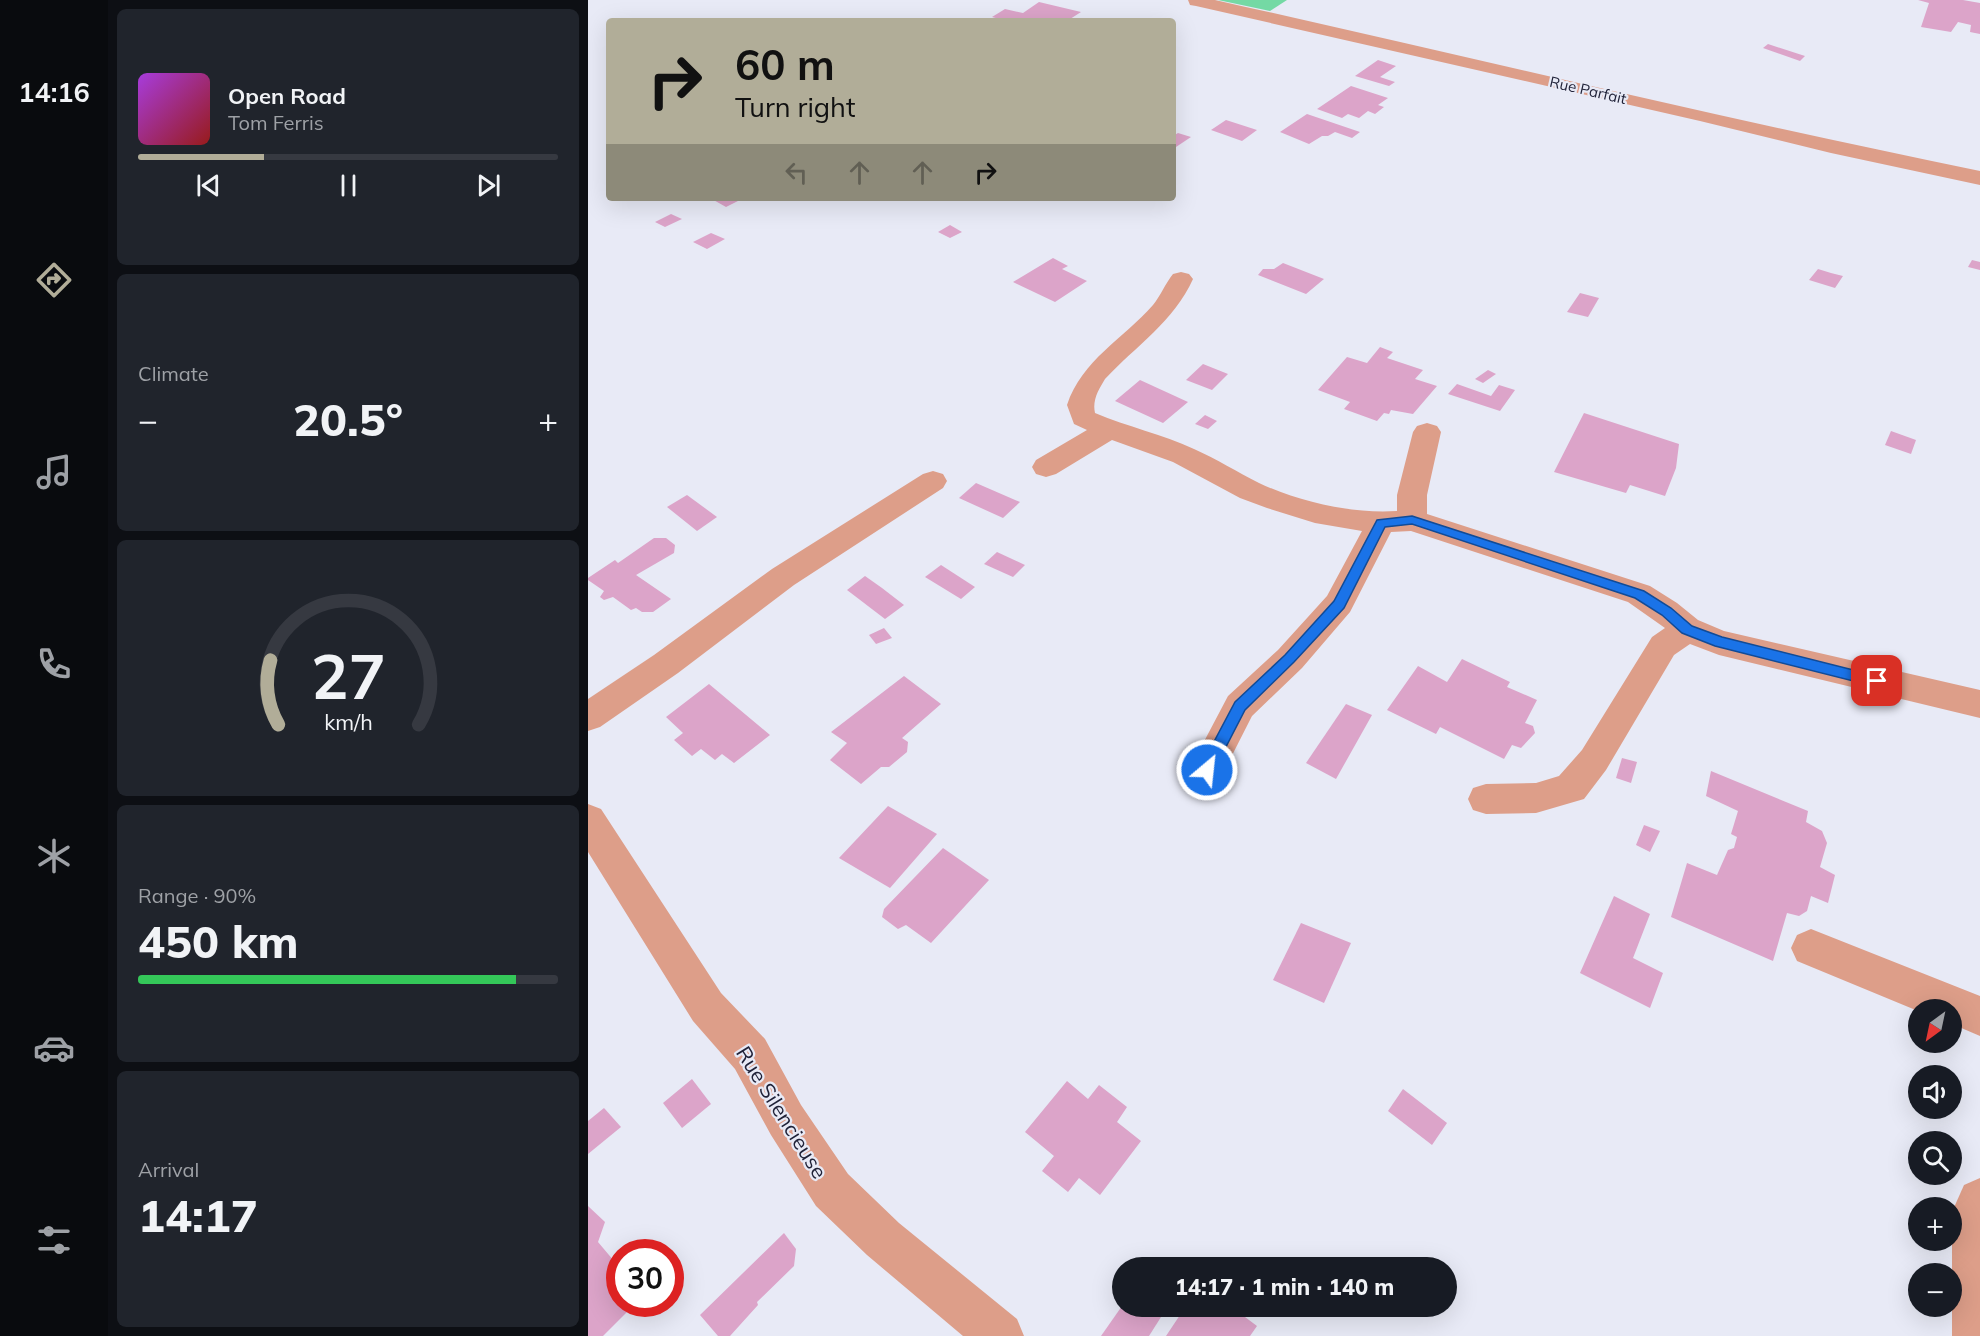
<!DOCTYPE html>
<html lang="en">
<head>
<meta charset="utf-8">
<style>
	:root { --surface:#171b24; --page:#20242c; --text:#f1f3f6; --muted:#9ea1a6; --line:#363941; --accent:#b1ad98 }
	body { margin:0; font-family:Mulish,sans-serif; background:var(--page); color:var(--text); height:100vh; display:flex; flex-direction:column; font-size:22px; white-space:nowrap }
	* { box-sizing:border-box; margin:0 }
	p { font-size:20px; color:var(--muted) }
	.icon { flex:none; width:33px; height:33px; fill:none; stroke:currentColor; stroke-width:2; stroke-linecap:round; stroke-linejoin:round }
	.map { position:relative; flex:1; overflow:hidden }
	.details { display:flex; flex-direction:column; gap:9px; padding:9px; background:#0d0f14; width:480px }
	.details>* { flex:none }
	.guide { position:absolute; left:18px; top:18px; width:570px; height:183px; border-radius:6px; box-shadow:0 6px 24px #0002; background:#b1ad98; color:#111; overflow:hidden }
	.needle { width:39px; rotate:213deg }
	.controls { position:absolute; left:1320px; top:999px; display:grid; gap:12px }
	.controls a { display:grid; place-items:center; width:54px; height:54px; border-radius:50%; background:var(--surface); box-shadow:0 6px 24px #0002; font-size:30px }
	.speed { position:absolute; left:18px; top:1239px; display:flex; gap:12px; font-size:30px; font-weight:700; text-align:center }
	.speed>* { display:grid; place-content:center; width:78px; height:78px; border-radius:50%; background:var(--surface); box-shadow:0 6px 24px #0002; line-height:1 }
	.speed .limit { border:9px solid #d22; background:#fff; color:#111 }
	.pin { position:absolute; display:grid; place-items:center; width:51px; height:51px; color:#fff; margin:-26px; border-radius:12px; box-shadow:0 3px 9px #0006 }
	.me { position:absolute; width:66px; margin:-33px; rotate:28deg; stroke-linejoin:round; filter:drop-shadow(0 0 4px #0008) }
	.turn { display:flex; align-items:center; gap:21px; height:126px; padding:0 30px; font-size:27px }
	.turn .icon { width:78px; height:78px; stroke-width:2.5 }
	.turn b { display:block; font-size:42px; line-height:51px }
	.lanes { display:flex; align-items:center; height:57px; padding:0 30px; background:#0003; justify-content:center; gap:30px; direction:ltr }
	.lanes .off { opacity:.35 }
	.big { font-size:45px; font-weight:800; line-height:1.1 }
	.details .widget { flex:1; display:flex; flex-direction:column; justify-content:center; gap:9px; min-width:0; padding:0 21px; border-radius:9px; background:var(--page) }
	.details .dial { align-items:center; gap:0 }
	.dial svg { height:156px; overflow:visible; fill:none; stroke:var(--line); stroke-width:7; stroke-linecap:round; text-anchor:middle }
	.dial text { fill:var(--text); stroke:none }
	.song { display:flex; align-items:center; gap:18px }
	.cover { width:72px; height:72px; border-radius:9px; background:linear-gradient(135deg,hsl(280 70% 55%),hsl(0 70% 35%)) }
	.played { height:6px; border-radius:3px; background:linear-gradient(90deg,var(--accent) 30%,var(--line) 30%) }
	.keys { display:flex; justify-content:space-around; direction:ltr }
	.heat { display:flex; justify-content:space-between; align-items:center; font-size:33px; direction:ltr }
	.charge { height:9px; border-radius:4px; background:linear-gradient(90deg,#34c759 90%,var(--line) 0) }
	.trip { position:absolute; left:524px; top:1257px; width:345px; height:60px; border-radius:30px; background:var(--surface); box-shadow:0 6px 24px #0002; font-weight:800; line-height:60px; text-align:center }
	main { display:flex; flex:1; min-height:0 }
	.tab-bar { display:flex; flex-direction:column; width:108px; justify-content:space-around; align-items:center; background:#090b0e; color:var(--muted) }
	.tab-bar .icon { width:42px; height:42px }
	.tab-bar .active { color:var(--accent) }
	.tab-bar b { font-size:27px; color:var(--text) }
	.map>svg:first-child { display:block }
	.green { fill:#74d9a4 }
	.building { fill:#dca4c9 }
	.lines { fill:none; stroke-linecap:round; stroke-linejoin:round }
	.minor { fill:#dd9e89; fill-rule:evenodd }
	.route { fill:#1a73e8; stroke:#114b97; stroke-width:1.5 }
	.labels { text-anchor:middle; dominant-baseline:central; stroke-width:4.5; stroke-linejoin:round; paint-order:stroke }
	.far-street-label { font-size:15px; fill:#202238; stroke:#e8eaf6 }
	.near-street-label { font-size:21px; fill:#202238; stroke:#e8eaf6 }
</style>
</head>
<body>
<main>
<nav class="tab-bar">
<b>14:16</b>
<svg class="icon active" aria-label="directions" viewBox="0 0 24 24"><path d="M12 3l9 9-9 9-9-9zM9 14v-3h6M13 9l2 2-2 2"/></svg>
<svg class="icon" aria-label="music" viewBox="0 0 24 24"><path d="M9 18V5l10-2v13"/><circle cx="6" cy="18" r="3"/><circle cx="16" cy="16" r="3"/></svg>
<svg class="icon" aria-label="phone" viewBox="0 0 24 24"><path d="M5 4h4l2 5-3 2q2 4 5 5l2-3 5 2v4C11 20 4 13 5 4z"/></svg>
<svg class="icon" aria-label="climate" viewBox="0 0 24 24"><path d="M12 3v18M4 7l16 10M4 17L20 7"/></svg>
<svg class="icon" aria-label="car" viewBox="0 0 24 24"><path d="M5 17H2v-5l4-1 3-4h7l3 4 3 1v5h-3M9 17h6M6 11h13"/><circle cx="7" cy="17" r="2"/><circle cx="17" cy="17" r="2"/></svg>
<svg class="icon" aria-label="filters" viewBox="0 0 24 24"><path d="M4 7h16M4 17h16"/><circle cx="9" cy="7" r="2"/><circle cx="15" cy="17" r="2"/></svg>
</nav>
<section class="details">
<div class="widget">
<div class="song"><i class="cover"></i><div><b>Open Road</b><p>Tom Ferris</p></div></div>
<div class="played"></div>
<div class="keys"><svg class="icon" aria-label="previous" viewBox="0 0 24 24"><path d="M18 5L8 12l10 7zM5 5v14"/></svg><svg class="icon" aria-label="pause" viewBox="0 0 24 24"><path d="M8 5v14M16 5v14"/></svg><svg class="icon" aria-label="next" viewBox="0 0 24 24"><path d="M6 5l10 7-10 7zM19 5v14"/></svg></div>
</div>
<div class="widget"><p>Climate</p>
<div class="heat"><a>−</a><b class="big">20.5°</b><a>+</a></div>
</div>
<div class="widget dial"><svg viewBox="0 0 100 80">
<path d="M14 69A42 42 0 1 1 86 69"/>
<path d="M14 69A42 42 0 0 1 10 36" stroke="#b1ad98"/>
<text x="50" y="56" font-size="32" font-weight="700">27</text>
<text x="50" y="72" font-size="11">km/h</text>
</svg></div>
<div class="widget"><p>Range · 90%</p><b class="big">450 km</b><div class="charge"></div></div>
<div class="widget"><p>Arrival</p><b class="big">14:17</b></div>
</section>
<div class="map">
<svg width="1392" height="1336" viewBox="0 0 1392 1336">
	<rect width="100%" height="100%" fill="#e8eaf6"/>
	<path class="green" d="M630,0H699L682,11Z"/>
	<g class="building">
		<path d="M1330,0H1375L1392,3V34L1382,32L1383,25L1370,22L1363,32L1333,27L1341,3Z"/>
		<path d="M451,2L493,12L479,21H419L404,17L417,9L435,13Z"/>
		<path d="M1180,44L1217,56L1212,61L1175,48Z"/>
		<path d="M790,60L808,66L792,77L807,82L801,86L767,76Z"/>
		<path d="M763,86L800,98L790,105L796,107L787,114L780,111L771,118L760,114L754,118L729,109Z"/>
		<path d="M719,114L772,132L764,138L747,132L740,136H734L721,144L692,132Z"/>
		<path d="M638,120L669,130L654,141L623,130Z"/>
		<path d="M590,133L603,137L585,149V136Z"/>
		<path d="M122,198H149L152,200L138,207Z"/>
		<path d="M83,214L94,219L77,227L67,222Z"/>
		<path d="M362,225L374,232L362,238L350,232Z"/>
		<path d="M123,233L137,239L119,249L105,242Z"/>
		<path d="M465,258L480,266L474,269L499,281L467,302L425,282Z"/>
		<path d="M1384,260L1392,262V270L1380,267Z"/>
		<path d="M695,263L736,279L718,294L670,275L675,269H686Z"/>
		<path d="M1230,269L1243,273L1255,276L1247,288L1221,280Z"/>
		<path d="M992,293L1011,298L1000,317L979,312Z"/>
		<path d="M792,347L805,352L799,358L835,370L827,379L849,386L825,414L803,410L801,414L796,413L789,421L756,409L762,402L730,390L759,357L779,363Z"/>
		<path d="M615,364L640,374L624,390L598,380Z"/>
		<path d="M900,370L908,374L895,383L887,379Z"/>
		<path d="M552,380L600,402L575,423L527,401Z"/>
		<path d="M869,384L903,396L911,385L927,390L912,411L860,394Z"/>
		<path d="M996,413L1091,444L1088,468L1077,496L1042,485L1038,493L966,472Z"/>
		<path d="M617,415L629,421L620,429L607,424Z"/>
		<path d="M1303,431L1328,440L1323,454L1297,445Z"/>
		<path d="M388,483L432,502L415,518L371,498Z"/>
		<path d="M99,495L129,517L109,531L79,507Z"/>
		<path d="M66,538H78L87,545L86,553L48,575L83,599L65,612H54L48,608L43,610L25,597L16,600L12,597L16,591L0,580V578L27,560L30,563Z"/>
		<path d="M409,552L437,565L425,577L396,564Z"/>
		<path d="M353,565L387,587L373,599L337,577Z"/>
		<path d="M277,576L294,588L316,605L297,619L259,590Z"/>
		<path d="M296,628L304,638L288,644L281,635Z"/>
		<path d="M874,659L922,682L919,687L949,700L937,723L945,726L947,733L933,748L924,745L916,759L852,727L848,734L799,710L830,666L859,682Z"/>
		<path d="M316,676L353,704L314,738L320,742L319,752L301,767H293L273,784L242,760L259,743L243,732Z"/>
		<path d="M121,684L182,735L146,763L134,754L127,760L113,749L104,756L86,740L95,733L78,717Z"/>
		<path d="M758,704L784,715L748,779L718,763Z"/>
		<path d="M1034,758L1049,762L1043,783L1028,778Z"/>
		<path d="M1123,771L1220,811L1218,822L1234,831L1239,843L1232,867L1247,875L1240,903L1223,896L1219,911L1211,916L1199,913L1185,961L1083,917L1099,863L1129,875L1140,850L1146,848L1149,837L1143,834L1150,811L1118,796Z"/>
		<path d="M300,806L349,834L302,888L251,858Z"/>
		<path d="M1056,825L1072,831L1062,852L1048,845Z"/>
		<path d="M355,848L401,880L343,943L318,925L310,929L294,917L296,909Z"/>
		<path d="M1026,896L1062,914L1045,958L1075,973L1062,1008L992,973Z"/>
		<path d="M713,923L763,943L736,1003L685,980Z"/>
		<path d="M104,1079L123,1104L94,1128L75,1103Z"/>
		<path d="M479,1081L500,1099L511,1085L539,1107L529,1122L553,1141L512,1195L491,1178L480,1192L454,1171L466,1156L437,1132Z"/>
		<path d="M815,1089L859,1123L844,1145L800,1111Z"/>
		<path d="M16,1108L33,1127L0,1154V1121Z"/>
		<path d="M0,1206L17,1222L10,1242L26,1261L32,1260V1304H47L15,1336H0Z"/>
		<path d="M196,1233L208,1249L206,1266L169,1302L170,1305L142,1336H130L112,1315Z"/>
		<path d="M568,1257L579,1268H561Z"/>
		<path d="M534,1306H580L561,1336H513Z"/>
		<path d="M598,1306H657L653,1314L669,1326L662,1336H578Z"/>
	</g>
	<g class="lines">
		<g class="minor">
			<path d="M600,0H627C882,57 1136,119 1392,171V185L1243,153L1112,121L608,6L602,5Z"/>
			<path d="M593,272L601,274L605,279C586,321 548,346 517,379C511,389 504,400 507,413C540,427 574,434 606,449C629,459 649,472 671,483C712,502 764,514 809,511V495L825,432L829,426L839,423L849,426L853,432L839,495V514L1062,586L1089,603L1110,620L1136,631L1392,690V718L1131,655L1102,644L1086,655L1018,770L996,799L948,813L898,814L885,810L880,799L885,788L898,784L948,783L971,776L994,750L1064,637L1077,628L1040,602L823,531L803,532L762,612L714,668L664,716L631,781L619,785L607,781L601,770L640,696L690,650L739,596L774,531L727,523L679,508L652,498L585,462L524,440L468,474L458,477L448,474L444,467L448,460L499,430L486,424L479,405C494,360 535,339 565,305C573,295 577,284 585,274Z"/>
			<path d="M345,471L355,474L359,481L355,488L206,585L90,673L12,727L0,731V699L66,655L184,569L335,474Z"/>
			<path d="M0,804L13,809L133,993L177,1039L213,1105L260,1174L311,1223L429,1319L436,1336H375L279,1255L228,1206L183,1135L147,1069L105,1021L0,852Z"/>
			<path d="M1223,929L1392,996V1036L1364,1024V1010L1330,1011L1209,961L1203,948L1209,935Z"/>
			<path d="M1392,1178V1336H1364V1212L1376,1185Z"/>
		</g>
	</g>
	<path class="route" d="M824,516L1056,591L1083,608L1104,626L1134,637L1289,676L1296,681L1289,687L1127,646L1094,633L1074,615L1047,598L824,524L797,527L756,608L706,662L657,710L624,774L619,776L613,774L611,770L647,702L697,655L746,601L789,520Z"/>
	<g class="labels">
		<g class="far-street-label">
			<text transform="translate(1000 90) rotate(13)">Rue Parfait</text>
		</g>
		<g class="near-street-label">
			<text transform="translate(194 1112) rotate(58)">Rue Silencieuse</text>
		</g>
	</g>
</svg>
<div class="controls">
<a><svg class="needle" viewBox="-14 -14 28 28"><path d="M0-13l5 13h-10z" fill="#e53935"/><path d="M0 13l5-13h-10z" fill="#9ea1a6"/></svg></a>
<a><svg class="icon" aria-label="sound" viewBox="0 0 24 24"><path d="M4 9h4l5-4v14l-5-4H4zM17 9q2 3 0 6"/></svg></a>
<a><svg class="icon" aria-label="search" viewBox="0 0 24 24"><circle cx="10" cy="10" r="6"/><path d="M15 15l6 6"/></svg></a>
<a>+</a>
<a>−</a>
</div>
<div class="speed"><div class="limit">30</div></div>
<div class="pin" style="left:1289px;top:681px;background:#d93025"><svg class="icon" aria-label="arrive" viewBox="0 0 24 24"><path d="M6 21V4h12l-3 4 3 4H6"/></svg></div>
<svg class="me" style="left:619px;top:770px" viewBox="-20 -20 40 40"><circle r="17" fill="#1a73e8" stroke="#fff" stroke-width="3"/><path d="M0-11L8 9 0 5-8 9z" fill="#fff"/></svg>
<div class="trip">14:17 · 1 min · 140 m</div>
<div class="guide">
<div class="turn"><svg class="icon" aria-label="right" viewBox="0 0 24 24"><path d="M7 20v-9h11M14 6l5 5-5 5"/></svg><div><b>60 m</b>Turn right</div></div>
<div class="lanes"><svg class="icon off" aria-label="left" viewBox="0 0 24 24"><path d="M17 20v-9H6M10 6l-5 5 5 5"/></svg><svg class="icon off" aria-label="ahead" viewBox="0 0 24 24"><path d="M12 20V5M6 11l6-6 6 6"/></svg><svg class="icon off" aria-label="ahead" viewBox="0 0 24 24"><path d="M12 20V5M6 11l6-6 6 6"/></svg><svg class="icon" aria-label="right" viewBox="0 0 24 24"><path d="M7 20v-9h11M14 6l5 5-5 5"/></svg></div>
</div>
</div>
</main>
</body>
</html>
